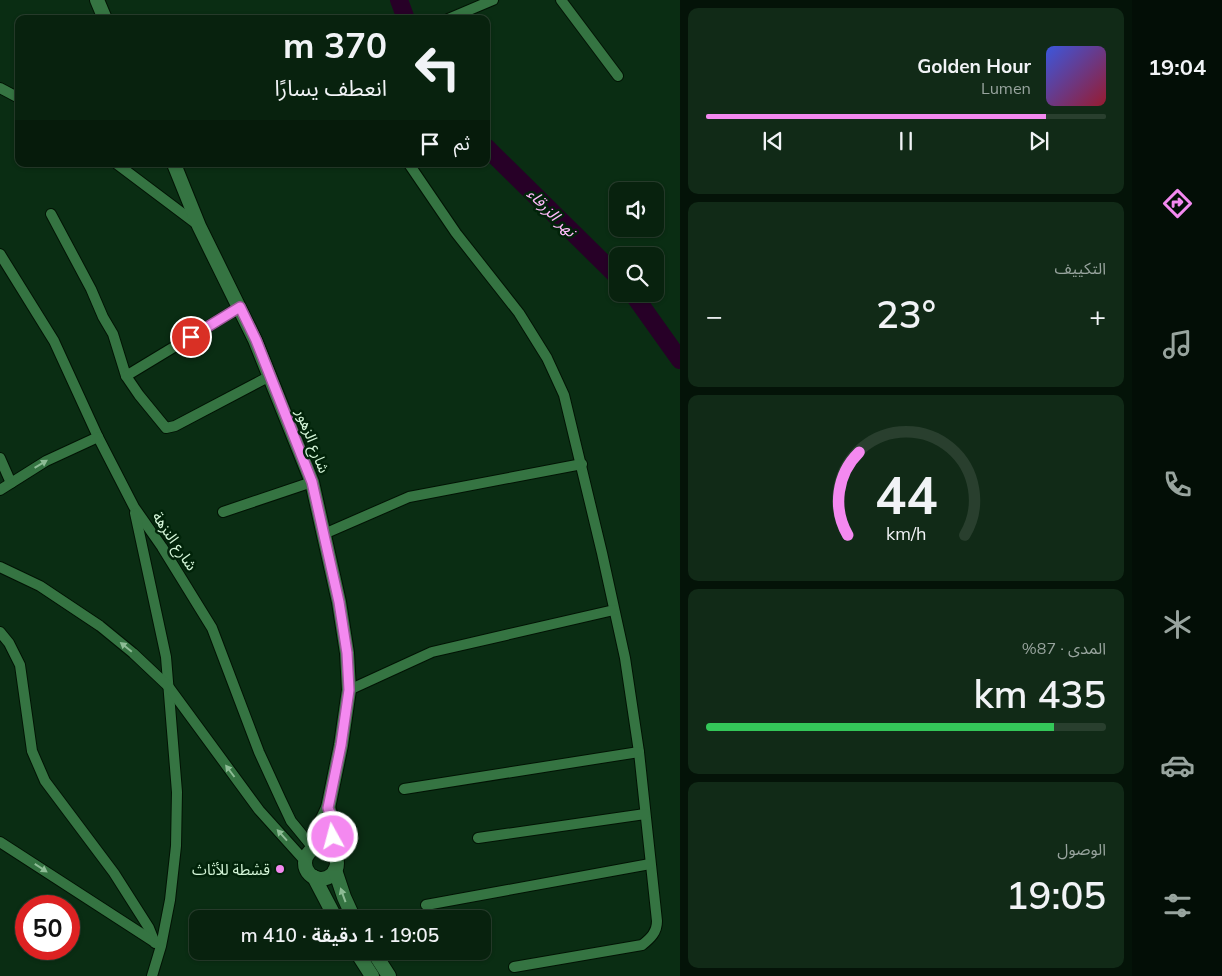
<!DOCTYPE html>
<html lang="ar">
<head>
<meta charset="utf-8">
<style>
	:root { --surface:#08220e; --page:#112a17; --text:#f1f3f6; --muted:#98a49e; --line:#293f2e; --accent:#f489f0 }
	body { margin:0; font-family:Mulish,"Noto Sans Arabic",sans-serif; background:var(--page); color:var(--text); direction:rtl; height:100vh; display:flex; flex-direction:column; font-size:19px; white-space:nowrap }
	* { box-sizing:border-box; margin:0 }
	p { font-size:16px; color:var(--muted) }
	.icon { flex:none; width:28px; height:28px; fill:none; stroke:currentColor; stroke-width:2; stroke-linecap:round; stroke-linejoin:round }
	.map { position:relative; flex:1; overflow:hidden; direction:ltr }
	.panel { display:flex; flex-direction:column; gap:8px; padding:8px; background:#041308; width:452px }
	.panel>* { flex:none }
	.banner { position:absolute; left:15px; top:15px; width:475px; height:152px; border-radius:10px; box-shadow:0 1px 4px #0004,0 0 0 1px var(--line); direction:rtl; background:#08220e; color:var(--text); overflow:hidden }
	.fabs { position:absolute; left:609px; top:182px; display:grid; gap:10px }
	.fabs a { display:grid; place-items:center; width:55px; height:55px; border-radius:10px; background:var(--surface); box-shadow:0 1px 4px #0004,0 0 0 1px var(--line); font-size:25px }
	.speed { position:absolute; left:15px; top:895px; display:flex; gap:10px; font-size:25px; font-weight:700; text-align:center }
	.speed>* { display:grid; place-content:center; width:65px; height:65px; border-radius:50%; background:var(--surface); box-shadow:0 1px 4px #0004,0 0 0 1px var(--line); line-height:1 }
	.speed .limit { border:8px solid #d22; background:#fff; color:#111 }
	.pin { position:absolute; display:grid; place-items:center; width:42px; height:42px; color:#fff; margin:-21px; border:2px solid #fff; border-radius:50%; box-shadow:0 1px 5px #0007 }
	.me { position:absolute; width:55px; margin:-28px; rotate:353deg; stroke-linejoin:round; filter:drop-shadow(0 0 4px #0008) }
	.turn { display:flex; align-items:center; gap:18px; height:105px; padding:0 20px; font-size:22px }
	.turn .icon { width:65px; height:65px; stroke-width:2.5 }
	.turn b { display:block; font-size:35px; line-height:42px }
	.then { display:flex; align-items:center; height:48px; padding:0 20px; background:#0003; gap:10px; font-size:19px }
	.big { font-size:38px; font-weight:600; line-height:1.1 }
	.panel .tile { flex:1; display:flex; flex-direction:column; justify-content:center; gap:8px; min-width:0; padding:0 18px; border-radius:10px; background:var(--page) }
	.panel .dial { align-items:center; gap:0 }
	.dial svg { height:130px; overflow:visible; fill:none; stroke:var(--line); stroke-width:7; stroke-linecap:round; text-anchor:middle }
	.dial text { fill:var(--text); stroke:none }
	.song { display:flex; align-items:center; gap:15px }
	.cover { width:60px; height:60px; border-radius:8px; background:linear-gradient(135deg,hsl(230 70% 55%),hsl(350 70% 35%)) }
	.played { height:5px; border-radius:2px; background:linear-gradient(90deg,var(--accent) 85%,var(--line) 85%) }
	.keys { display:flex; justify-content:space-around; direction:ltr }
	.heat { display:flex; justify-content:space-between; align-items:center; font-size:28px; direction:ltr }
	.charge { height:8px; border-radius:4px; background:linear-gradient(90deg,#34c759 87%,var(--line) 0) }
	.trip { position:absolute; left:189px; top:910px; width:302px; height:50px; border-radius:10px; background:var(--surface); box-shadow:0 1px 4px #0004,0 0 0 1px var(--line); font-weight:600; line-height:50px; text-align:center; direction:rtl }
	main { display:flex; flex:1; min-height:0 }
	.menu { display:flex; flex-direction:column; width:90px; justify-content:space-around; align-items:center; background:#030e06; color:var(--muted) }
	.menu .icon { width:35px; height:35px }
	.menu .on { color:var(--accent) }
	.menu b { font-size:22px; color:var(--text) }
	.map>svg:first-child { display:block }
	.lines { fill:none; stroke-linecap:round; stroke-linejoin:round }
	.river { stroke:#270027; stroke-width:18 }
	.minor-casing { stroke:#021304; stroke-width:12 }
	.secondary-casing { stroke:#021304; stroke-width:16 }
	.minor { stroke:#357442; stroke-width:10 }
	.secondary { stroke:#357442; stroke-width:14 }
	.oneway { fill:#8dbc95 }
	.route-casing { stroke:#9f599c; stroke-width:12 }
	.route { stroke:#f489f0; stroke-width:9 }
	.poi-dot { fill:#f489f0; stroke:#012309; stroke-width:2 }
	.labels { text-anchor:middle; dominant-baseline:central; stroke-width:5; stroke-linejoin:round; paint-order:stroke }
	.street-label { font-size:15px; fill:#d5f6d9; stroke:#012309 }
	.poi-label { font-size:15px; fill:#d5f6d9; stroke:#012309; text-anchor:end }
	.water-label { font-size:16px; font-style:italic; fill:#ffbafb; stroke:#012309 }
</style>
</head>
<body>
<main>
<nav class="menu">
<b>19:04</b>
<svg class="icon on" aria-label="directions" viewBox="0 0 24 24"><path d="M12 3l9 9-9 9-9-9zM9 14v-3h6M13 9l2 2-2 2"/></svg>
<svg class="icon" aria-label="music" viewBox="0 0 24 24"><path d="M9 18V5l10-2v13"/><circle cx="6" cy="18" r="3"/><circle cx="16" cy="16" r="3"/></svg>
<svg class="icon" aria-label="phone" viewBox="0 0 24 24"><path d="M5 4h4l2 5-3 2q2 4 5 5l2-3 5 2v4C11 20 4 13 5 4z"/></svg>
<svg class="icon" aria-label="climate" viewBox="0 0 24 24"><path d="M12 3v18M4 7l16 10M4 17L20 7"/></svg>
<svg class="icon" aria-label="car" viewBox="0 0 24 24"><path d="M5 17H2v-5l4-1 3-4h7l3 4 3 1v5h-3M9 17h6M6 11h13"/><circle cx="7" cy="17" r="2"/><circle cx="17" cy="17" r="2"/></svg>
<svg class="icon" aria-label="filters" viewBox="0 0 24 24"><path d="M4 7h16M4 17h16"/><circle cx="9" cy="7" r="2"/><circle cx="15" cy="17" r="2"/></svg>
</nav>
<section class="panel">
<div class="tile">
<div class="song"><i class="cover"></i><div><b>Golden Hour</b><p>Lumen</p></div></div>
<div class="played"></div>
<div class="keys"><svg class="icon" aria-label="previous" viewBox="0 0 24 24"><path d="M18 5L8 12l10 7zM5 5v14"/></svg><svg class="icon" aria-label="pause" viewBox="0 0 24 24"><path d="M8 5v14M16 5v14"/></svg><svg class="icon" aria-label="next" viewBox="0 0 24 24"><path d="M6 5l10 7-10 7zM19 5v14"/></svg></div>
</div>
<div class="tile"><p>التكييف</p>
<div class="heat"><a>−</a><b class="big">23°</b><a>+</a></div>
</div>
<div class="tile dial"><svg viewBox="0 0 100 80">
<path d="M14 69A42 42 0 1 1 86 69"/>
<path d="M14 69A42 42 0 0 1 21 18" stroke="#f489f0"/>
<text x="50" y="56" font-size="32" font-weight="700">44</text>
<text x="50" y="72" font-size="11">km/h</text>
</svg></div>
<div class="tile"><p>المدى · 87%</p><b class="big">435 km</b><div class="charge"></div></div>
<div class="tile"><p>الوصول</p><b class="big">19:05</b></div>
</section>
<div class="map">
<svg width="680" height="976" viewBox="0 0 680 976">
	<rect width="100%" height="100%" fill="#0a2d13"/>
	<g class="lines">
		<g class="river">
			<path d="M399,0L406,19"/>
			<path d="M486,147L618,277"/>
			<path d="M633,294L680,360"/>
		</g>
		<g class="minor-casing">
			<g id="minor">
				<path d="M561,0L618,76"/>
				<path d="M448,19L493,0"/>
				<path d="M0,88L19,98"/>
				<path d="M117,164L198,225"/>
				<path d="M409,164L456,233L519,313L547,358L564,395L602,553L625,658L639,752L657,921C657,932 651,938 642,945L514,967"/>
				<path d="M51,214L91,289L103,317L113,334L126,376L139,395L166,428L175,426L270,376"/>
				<path d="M0,254L54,341L98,437L134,507L162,547L212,628L259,752L281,800L291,821L314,849"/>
				<path d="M126,376L240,307"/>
				<path d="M0,458L11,483"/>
				<path d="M0,490L46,461L98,437"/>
				<path d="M223,512L312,482"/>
				<path d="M135,513L166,657L177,792L176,846L170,900L161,946L152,976"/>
				<path d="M324,534L409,497L582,464"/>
				<path d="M0,567L40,586L100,626L133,653L168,686L259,810L305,861"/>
				<path d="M0,632L9,643L20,665L32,751L45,781L114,873L149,928L155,943"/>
				<path d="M349,690L432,652L614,610"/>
				<path d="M404,789L639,752"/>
				<path d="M478,838L645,814"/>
				<path d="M0,842L156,943"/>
				<path d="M426,905L650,864"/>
			</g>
		</g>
		<g class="secondary-casing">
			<g id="secondary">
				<path d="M97,0L105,19"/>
				<path d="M174,164L199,226L255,340L312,482L339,602L347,653L349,690L341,745L328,808L321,823L318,847"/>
				<path d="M328,808L334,823L332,852"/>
				<circle cx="321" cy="863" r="16"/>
				<path d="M335,870L344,897L354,919"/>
				<path d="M314,877L336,919"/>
				<path d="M356,951L372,976"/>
				<path d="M373,951L389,976"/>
			</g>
		</g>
		<use href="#minor" class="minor"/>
		<use href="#secondary" class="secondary"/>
	</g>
	<defs><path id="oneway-solid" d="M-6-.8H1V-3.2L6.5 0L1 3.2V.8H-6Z" transform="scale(1.25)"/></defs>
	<g class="oneway">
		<use href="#oneway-solid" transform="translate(41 464) rotate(-31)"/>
		<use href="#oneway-solid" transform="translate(126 647) rotate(-141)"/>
		<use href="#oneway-solid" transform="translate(230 771) rotate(-127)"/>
		<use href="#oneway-solid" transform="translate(282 835) rotate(-132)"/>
		<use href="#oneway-solid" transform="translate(41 868) rotate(33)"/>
		<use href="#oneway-solid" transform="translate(343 895) rotate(-110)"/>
	</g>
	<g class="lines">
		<g class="route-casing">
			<path id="route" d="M191,337L240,307L256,340L312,482L339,602L347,653L349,690L341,745L328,808L334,823L333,837"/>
		</g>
		<use href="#route" class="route"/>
	</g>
	<circle class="poi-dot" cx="280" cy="869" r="5"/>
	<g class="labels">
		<g class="street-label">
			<text transform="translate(313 441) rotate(69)">شارع الزهور</text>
			<text transform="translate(175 541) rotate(56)">شارع النزهة</text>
		</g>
		<g class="poi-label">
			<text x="270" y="869">قشطة للأثاث</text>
		</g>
		<g class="water-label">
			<text transform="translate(552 212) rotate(45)">نهر الزرقاء</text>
		</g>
	</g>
</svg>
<div class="fabs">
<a><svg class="icon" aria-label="sound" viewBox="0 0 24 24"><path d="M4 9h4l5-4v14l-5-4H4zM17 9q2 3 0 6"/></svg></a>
<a><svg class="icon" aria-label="search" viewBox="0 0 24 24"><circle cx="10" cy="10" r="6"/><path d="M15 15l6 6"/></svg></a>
</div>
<div class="speed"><div class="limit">50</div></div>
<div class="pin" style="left:191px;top:337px;background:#d93025"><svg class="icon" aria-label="arrive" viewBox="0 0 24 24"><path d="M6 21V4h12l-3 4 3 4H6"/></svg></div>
<svg class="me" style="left:333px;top:837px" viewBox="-20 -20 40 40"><circle r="17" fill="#f489f0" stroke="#fff" stroke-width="3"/><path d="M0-11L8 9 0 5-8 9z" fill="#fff"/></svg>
<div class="trip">19:05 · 1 دقيقة · 410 m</div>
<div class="banner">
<div class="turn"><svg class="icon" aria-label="left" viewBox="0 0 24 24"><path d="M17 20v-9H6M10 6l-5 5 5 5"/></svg><div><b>370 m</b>انعطف يسارًا</div></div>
<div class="then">ثم<svg class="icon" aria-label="arrive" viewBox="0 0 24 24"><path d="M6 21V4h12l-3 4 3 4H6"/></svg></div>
</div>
</div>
</main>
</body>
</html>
